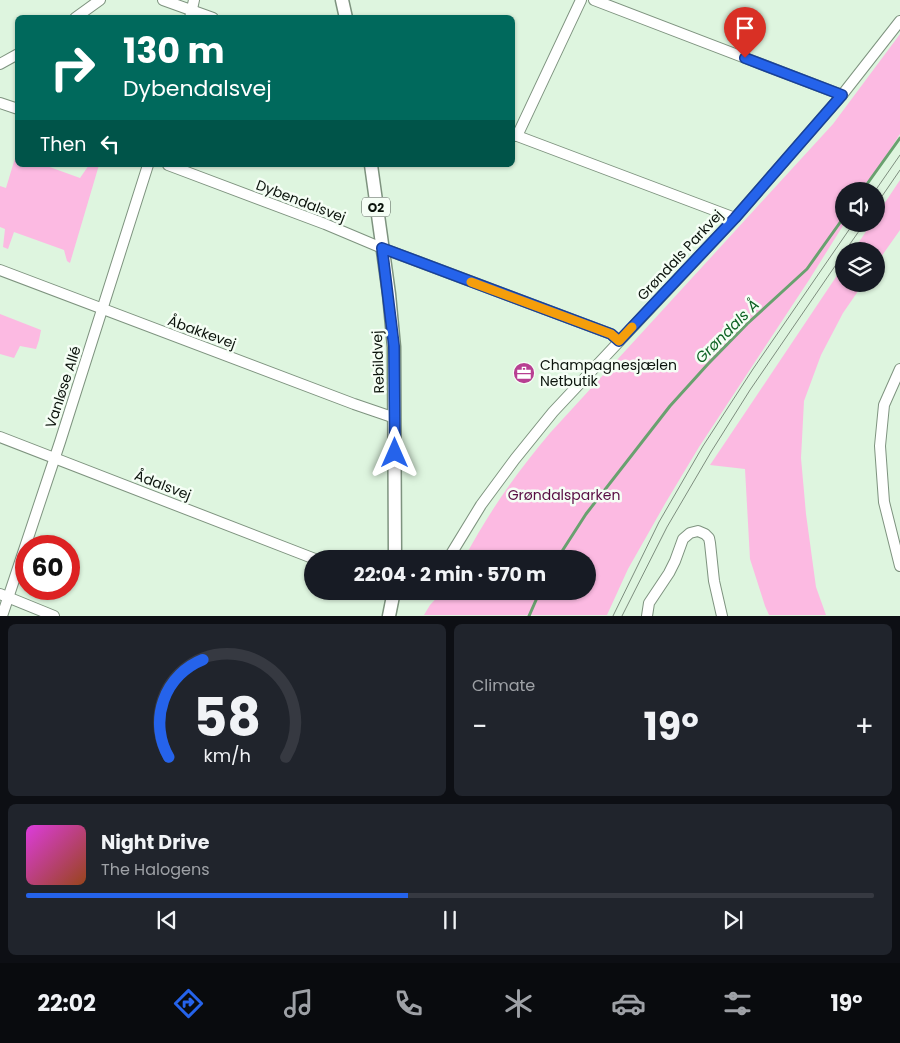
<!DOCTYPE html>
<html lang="en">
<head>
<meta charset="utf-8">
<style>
	:root { --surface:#171b24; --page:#20242c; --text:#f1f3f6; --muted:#9ea1a6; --line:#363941; --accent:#2563eb }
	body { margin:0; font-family:Poppins,sans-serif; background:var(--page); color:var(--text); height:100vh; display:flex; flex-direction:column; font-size:19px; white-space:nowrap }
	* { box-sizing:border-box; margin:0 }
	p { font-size:16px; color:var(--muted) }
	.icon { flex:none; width:28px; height:28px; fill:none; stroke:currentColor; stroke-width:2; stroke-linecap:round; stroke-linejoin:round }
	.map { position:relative; height:616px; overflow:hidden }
	.panel { display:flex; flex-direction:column; gap:8px; padding:8px; background:#0d0f14; flex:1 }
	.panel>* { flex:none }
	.hud { position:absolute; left:15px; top:15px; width:500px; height:152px; border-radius:8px; box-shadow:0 1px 4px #0004; background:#00695c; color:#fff; overflow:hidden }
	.tools { position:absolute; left:835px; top:182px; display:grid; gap:10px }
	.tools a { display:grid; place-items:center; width:50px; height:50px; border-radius:50%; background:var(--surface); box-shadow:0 1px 4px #0004; font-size:25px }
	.speed { position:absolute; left:15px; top:535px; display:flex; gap:10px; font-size:25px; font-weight:700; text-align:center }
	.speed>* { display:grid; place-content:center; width:65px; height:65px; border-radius:50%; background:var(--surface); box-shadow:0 1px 4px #0004; line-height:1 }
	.speed .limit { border:8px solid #d22; background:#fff; color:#111 }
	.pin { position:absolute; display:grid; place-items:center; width:42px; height:42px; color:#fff; margin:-51px -21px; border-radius:50% 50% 50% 0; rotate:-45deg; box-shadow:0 0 5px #0007 }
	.pin .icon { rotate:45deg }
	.me { position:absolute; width:55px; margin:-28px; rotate:0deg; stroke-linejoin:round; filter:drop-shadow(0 0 4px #0008) }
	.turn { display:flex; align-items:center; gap:18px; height:105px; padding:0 25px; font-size:22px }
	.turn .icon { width:65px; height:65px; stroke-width:2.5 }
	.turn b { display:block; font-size:35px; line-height:42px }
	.then { display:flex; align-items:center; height:48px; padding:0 25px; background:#0003; gap:10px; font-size:19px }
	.big { font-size:38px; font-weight:700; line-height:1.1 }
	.panel .widget { flex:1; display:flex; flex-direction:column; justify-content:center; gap:8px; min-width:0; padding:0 18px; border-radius:8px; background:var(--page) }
	.panel .dial { align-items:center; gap:0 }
	.dial svg { height:130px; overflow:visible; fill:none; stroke:var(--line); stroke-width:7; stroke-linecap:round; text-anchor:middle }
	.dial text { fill:var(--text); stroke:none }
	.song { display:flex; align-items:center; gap:15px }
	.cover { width:60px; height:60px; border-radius:8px; background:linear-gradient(135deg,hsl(300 70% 55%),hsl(20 70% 35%)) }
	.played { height:5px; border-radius:2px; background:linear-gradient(90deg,var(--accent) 45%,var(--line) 45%) }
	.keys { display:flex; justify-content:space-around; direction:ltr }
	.heat { display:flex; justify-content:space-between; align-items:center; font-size:28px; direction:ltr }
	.panel .tiles { flex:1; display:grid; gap:8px; grid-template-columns:1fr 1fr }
	.widget:last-child { grid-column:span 2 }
	.trip { position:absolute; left:304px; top:550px; width:292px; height:50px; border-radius:25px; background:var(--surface); box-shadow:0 1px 4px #0004; font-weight:700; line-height:50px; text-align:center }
	.dock { display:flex; height:80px; justify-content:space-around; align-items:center; background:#090b0e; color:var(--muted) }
	.dock .icon { width:35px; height:35px }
	.dock .selected { color:var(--accent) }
	.dock b { font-size:22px; color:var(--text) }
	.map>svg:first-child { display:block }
	.green { fill:#fcbae2 }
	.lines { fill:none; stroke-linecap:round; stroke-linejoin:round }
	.stream { stroke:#69a16f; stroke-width:3 }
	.minor-casing { stroke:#7e937f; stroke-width:12 }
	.major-casing { stroke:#7e937f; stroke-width:15 }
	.minor { stroke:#fff; stroke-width:10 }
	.major { stroke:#fff; stroke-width:12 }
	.tram { stroke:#7d8d7e; stroke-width:1 }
	.route-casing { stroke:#184099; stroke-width:12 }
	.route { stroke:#2563eb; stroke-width:9 }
	.slow { stroke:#f59e0b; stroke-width:9 }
	.labels { text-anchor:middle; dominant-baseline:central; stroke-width:5; stroke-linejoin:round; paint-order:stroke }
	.shield { fill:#f5fef5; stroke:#515a52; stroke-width:1 }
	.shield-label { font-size:12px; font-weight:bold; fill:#0b130c }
	.street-label { font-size:14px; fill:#0b130c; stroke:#f5fef5 }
	.poi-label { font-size:14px; fill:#0b130c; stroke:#f5fef5; text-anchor:start }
	.park-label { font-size:14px; fill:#580c43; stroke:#f5fef5 }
	.water-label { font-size:15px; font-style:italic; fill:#0e6324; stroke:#f5fef5 }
</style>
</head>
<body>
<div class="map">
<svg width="900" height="616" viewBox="0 0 900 616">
	<rect width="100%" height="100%" fill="#def5df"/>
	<g class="green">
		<path d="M900,34V134L864,191H844V224L809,280L699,447L666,502L628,569L607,615H424L430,605L443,591H588V559H464C488,513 517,472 550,433L833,124Z"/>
		<path d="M16,155H17L18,165H44L80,178L89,165H99L70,263L67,261L64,250L14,232L8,249L3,247L5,229L0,227V186L6,188Z"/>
		<path d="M900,180V230L876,264V251H853L871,224H876V216Z"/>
		<path d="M844,265V284H863L843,313L821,355L804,401L801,458L806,514L816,587L826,615H769L765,606L750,559L745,469L710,465Z"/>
		<path d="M0,314L41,330L39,340L36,349L20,346L14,358L0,354Z"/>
	</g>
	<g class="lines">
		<g class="stream">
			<path d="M862,191L900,138"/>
			<path d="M557,559L586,514L670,406L708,364L747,324L807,269L844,217"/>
			<path d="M529,616L540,591"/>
		</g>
		<g class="minor-casing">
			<g id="minor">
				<path d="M163,0L213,18"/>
				<path d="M594,0L842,95"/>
				<path d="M75,18L100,0"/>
				<path d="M190,18L194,0"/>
				<path d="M0,64L18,54"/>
				<path d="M0,103L18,109"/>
				<path d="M512,134L735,218"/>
				<path d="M517,136L581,0"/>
				<path d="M168,165L325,224L382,248L611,334L619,341"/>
				<path d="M0,270L354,404L395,418"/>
				<path d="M900,369L884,405L880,446L884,502L900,566"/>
				<path d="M0,437L315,559"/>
				<path d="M448,559L481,505L515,459L553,412L735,218L842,95L900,21"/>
				<path d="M0,594L54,616"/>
				<path d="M2,616L60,442L148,165"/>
				<path d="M647,616L649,603L669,573L675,561L683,539L690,533L698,531L705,534L709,538L710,543L714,581L722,616"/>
			</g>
		</g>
		<g class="major-casing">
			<g id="major">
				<path d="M342,0L346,18"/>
				<path d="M371,165L389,294L394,347L395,559"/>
				<path d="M389,616L394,591"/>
			</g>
		</g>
		<use href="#minor" class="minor"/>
		<use href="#major" class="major"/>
		<g class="tram">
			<path d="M875,191L900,155"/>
			<path d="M876,205L900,170"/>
			<path d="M845,251L864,224"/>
			<path d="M613,616L659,522L703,446L753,369L853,224"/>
			<path d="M622,616L667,527L711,452L750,390L844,253"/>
		</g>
	</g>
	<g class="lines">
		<g class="route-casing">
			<path id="route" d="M395,453L394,346L382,248L611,334L619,341L735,218L842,95L745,58"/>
		</g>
		<use href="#route" class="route"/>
		<path class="slow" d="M471,282L611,334L619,341L632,327"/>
	</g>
	<defs>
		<g id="office-disc" transform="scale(1.125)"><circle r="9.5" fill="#b83f92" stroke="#f5fef5"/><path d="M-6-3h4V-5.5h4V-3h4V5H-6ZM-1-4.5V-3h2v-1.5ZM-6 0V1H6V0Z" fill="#fff"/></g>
	</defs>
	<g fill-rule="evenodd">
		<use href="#office-disc" x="524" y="373"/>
	</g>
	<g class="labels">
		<rect class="shield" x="362" y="197.5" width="28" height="19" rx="4"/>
		<g class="shield-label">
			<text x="376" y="207">O2</text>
		</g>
		<g class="street-label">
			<text transform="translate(301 201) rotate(21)">Dybendalsvej</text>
			<text transform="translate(680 255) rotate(-47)">Grøndals Parkvej</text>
			<text transform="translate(202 332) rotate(20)">Åbakkevej</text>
			<text transform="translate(378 362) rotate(-92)">Rebildvej</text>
			<text transform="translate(63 387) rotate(-72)">Vanløse Allé</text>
			<text transform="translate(163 485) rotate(21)">Ådalsvej</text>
		</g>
		<g class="poi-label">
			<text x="540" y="365">Champagnesjælen<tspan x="540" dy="16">Netbutik</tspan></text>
		</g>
		<g class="park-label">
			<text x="564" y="495">Grøndalsparken</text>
		</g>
		<g class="water-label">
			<text transform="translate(727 331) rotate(-45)">Grøndals Å</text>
		</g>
	</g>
</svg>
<div class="tools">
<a><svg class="icon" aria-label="sound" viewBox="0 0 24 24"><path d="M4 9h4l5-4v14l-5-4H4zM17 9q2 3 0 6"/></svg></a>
<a><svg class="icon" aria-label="layers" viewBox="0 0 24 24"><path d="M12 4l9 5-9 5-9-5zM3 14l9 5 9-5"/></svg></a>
</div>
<div class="speed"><div class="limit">60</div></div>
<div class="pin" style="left:745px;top:58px;background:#d93025"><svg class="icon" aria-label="arrive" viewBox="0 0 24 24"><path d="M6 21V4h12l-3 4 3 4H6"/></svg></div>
<svg class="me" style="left:395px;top:453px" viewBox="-20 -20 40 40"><path d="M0-17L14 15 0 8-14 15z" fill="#2563eb" stroke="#fff" stroke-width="4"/></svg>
<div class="trip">22:04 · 2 min · 570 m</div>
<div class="hud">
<div class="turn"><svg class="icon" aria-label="right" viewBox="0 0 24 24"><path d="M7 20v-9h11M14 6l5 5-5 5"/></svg><div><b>130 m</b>Dybendalsvej</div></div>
<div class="then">Then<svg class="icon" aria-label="left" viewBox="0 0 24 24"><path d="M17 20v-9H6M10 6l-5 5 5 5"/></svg></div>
</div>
</div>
<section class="panel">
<div class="tiles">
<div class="widget dial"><svg viewBox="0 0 100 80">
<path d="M14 69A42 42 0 1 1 86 69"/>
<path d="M14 69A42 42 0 0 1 35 9" stroke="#2563eb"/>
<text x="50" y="56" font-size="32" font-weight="700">58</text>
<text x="50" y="72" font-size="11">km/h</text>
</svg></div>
<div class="widget"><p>Climate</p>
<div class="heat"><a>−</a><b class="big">19°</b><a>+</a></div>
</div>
<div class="widget">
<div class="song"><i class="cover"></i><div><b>Night Drive</b><p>The Halogens</p></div></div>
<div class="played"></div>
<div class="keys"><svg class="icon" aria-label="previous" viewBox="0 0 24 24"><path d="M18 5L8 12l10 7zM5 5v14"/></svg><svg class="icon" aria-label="pause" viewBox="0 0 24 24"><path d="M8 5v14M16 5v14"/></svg><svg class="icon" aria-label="next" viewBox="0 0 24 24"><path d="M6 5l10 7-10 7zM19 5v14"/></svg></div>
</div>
</div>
</section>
<nav class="dock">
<b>22:02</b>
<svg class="icon selected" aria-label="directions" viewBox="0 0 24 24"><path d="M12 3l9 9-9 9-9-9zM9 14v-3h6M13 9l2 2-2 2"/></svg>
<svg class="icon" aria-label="music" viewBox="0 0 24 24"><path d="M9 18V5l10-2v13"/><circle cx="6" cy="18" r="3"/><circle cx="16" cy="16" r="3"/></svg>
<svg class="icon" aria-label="phone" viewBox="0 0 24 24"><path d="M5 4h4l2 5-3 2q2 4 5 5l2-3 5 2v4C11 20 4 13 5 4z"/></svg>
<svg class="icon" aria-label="climate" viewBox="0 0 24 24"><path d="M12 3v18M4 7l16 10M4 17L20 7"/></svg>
<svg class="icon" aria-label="car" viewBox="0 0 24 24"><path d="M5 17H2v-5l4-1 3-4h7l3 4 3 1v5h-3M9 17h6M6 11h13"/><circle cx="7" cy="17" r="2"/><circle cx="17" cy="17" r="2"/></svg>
<svg class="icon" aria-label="filters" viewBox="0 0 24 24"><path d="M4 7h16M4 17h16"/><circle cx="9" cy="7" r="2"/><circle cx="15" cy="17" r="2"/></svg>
<b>19°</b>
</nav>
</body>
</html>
